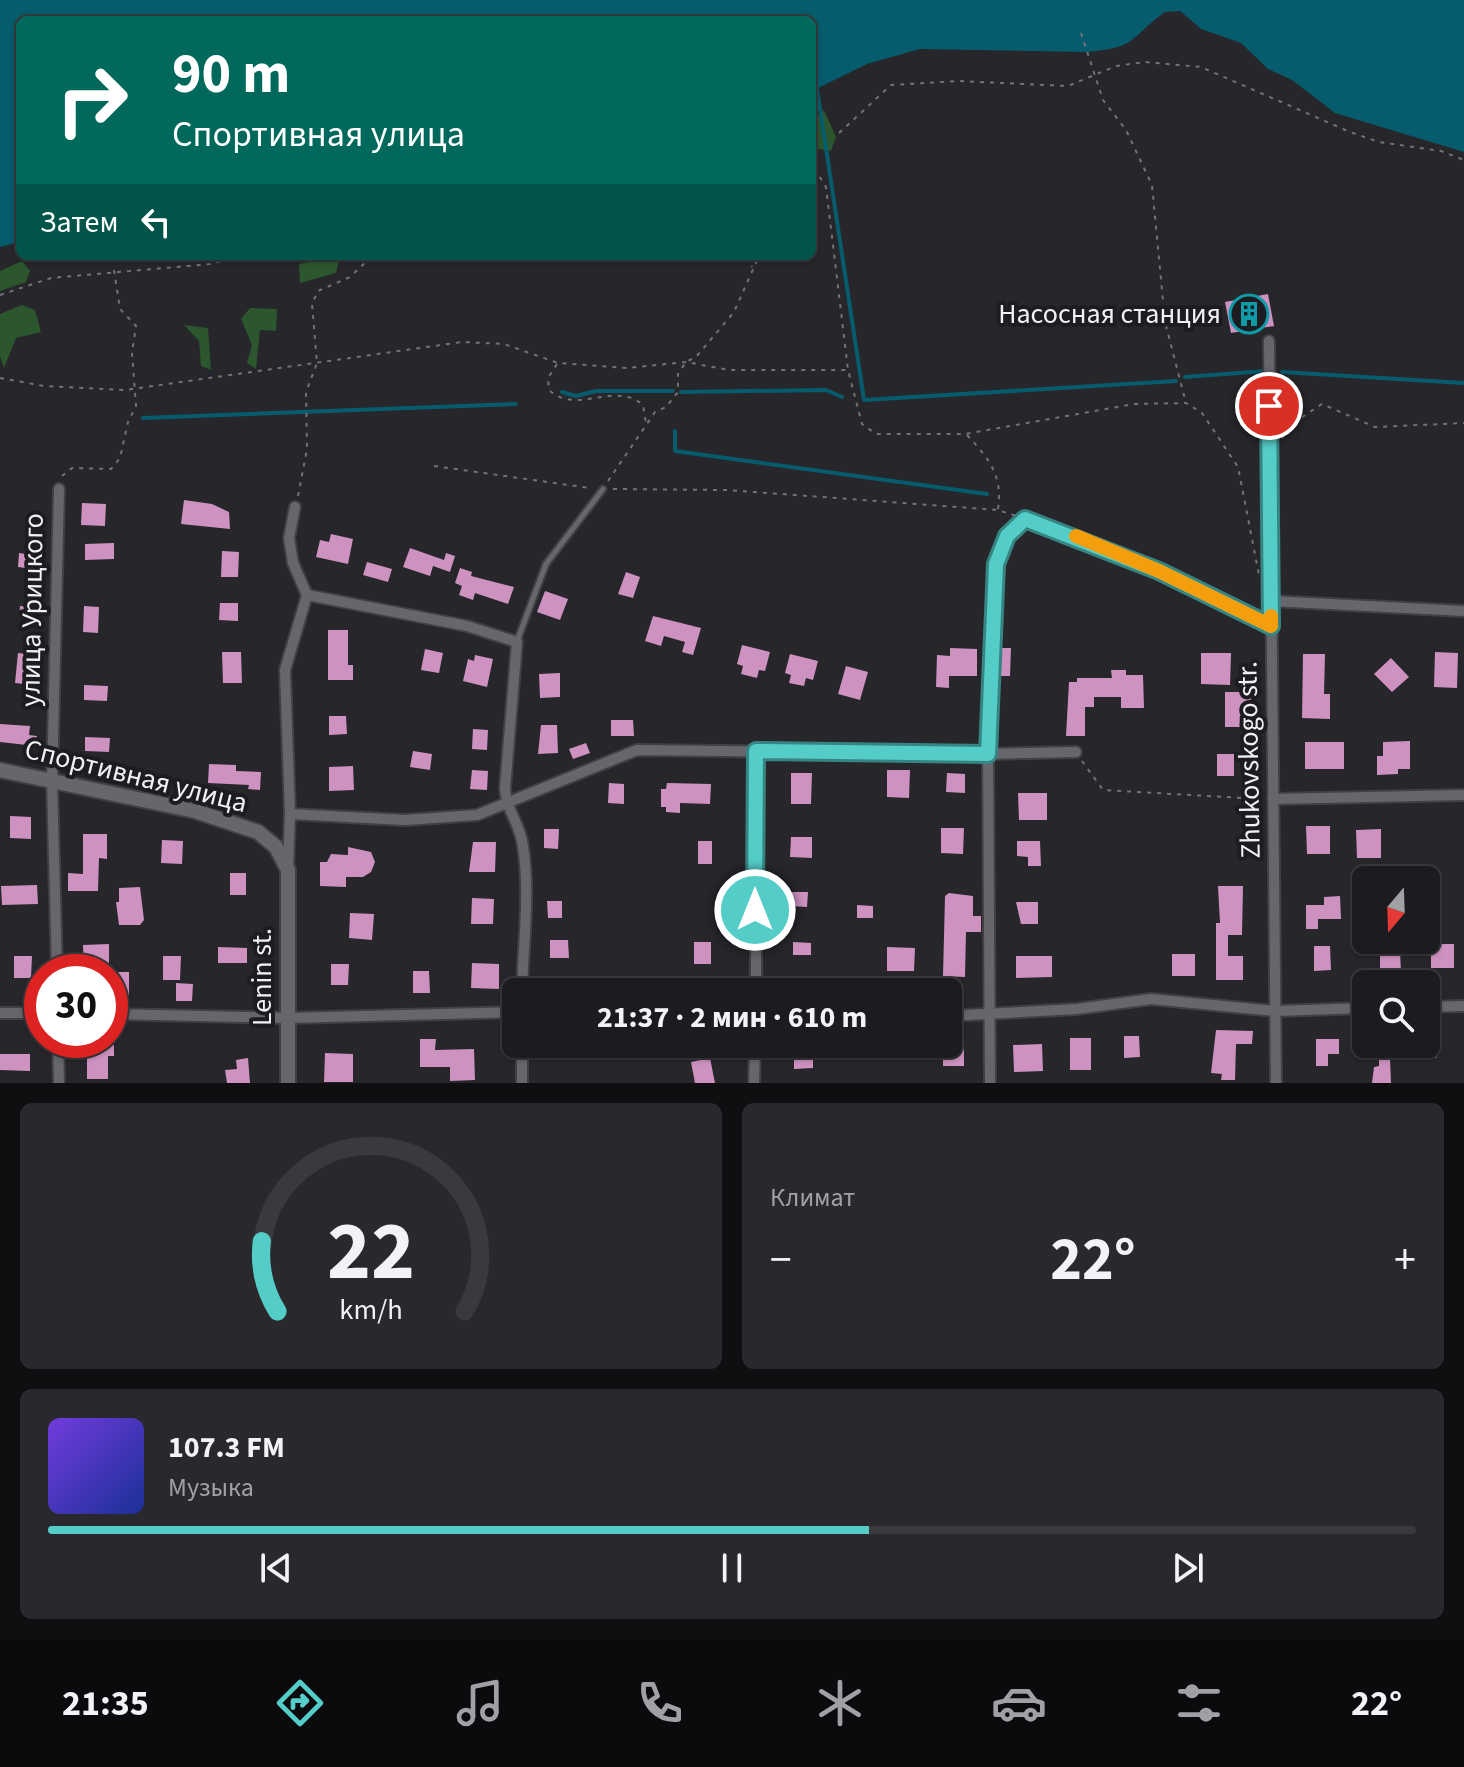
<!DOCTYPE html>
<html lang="ru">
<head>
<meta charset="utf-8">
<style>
	:root { --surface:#1c1c20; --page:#29292d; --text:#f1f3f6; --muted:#a0a1a5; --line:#3a3a3e; --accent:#54cdc9 }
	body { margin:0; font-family:"Source Sans 3",sans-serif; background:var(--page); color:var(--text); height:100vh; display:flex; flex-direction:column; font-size:30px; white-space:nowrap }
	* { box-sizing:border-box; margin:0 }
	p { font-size:26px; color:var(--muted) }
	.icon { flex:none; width:44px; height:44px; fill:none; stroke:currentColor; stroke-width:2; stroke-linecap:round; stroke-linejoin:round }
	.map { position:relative; height:1083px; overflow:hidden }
	.drawer { display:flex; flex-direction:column; gap:20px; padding:20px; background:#0f0f12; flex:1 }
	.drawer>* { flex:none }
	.top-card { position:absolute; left:16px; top:16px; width:800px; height:244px; border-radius:12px; box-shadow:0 2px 6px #0004,0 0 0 2px var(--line); background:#00695c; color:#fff; overflow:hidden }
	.needle { width:52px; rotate:199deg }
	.fabs { position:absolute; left:1352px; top:866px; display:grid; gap:16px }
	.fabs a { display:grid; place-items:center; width:88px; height:88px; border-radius:12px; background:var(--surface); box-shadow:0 2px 6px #0004,0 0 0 2px var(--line); font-size:40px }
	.speed { position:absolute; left:24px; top:954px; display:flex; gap:16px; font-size:40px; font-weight:700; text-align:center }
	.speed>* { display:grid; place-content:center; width:104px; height:104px; border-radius:50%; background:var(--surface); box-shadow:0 2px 6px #0004,0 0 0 2px var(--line); line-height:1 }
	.speed .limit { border:12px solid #d22; background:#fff; color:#111 }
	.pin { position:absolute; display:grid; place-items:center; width:68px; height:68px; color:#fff; margin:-34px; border:4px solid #fff; border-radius:50%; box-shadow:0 2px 8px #0007 }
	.me { position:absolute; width:88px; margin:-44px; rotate:0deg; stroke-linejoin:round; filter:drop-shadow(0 0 6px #0008) }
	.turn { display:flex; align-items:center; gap:28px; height:168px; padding:0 24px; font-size:36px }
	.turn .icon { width:104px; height:104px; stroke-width:2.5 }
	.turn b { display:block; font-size:56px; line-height:68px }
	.then { display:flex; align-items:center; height:76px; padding:0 24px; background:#0003; gap:16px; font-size:30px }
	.big { font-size:60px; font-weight:700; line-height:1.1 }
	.drawer .tile { flex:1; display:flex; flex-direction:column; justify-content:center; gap:12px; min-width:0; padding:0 28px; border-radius:12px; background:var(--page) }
	.drawer .dial { align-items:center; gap:0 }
	.dial svg { height:208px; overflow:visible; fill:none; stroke:var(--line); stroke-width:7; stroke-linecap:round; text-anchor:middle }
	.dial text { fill:var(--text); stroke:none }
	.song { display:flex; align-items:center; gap:24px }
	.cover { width:96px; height:96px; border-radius:12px; background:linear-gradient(135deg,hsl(260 70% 55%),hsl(230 70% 35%)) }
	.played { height:8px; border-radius:4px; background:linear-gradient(90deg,var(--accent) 60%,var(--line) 60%) }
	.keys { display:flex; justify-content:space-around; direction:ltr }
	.heat { display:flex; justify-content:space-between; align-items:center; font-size:44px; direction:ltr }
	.drawer .tiles { flex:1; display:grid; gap:20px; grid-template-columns:1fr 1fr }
	.tile:last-child { grid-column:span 2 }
	.trip { position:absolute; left:502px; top:978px; width:460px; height:80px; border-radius:12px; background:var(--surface); box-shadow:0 2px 6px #0004,0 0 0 2px var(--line); font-weight:700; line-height:80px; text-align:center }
	.tab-bar { display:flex; height:128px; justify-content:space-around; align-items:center; background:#0b0b0d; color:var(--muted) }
	.tab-bar .icon { width:56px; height:56px }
	.tab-bar .selected { color:var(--accent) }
	.tab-bar b { font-size:36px; color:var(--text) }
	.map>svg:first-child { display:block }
	.green { fill:#2b562e }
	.water { fill:#065c6d }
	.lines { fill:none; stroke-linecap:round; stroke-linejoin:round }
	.stream { stroke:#065c6d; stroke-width:4 }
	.building { fill:#ce92c1 }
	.lane-casing { stroke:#414144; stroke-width:9 }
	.street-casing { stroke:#414144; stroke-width:14 }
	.secondary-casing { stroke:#414144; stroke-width:18 }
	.path { stroke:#737377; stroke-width:2; stroke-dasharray:4 6; stroke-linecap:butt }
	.lane { stroke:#67666d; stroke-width:5 }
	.street { stroke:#67666d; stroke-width:10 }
	.secondary { stroke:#67666d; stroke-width:14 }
	.route-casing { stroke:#378583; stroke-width:20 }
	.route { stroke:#54cdc9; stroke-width:14 }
	.slow { stroke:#f59e0b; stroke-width:14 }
	.labels { text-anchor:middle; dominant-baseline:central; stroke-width:8; stroke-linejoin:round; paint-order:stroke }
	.poi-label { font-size:28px; fill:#f1f1f4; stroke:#1d1c21; text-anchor:end }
	.street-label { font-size:28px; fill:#f1f1f4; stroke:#1d1c21 }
</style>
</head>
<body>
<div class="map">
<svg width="1464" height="1083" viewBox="0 0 1464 1083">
	<rect width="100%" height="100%" fill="#26262b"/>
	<g class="green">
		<path d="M824,110L836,137L831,151L812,148V119H816Z"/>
		<path d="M340,256L336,273L300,283L299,264Z"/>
		<path d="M22,261L30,271L26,282L0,291V271Z"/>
		<path d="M22,305L35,310L41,332L16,338L4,368L0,356V314Z"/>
		<path d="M250,308L277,309L276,331L260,330L256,369L247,363L252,345L241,319Z"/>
		<path d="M184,325L208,328L211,370L201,366L199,341Z"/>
	</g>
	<path class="water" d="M0,0H1464V152L1335,113L1292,80L1268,69L1241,43L1201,29L1180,11L1165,12C1128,39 1139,47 1087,52L920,49L867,64L812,91V20H20V242L0,247Z"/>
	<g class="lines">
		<g class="stream">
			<path d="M812,75L817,89L864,400L1176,381"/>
			<path d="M1282,372L1464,383"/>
			<path d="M1185,377L1265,371"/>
			<path d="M562,392L576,396L596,391H673"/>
			<path d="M681,392L826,390L842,397"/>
			<path d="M143,418L516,404"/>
			<path d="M675,431V451L987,494"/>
		</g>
	</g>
	<g class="building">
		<path d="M1268,294L1274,326L1231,333L1225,302Z"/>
		<path d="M184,500L212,504L229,512L230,529L181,524Z"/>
		<path d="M82,503L106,504L105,526L81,525Z"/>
		<path d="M331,534L353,539L348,564L316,557L320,540L329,542Z"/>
		<path d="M114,543V559L85,560V544Z"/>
		<path d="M410,548L444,560L446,553L455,556L450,572L433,566L430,576L403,567Z"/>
		<path d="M222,551L239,552L238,577H221Z"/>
		<path d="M19,553L42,556L40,570L18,567Z"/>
		<path d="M367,562L392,569L388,582L363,575Z"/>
		<path d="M460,568L472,572L471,576L514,587L508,604L475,593L473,600L459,595L462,586L455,583Z"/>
		<path d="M626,572L640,577L633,598L618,594Z"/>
		<path d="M545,591L568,599L560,620L537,612Z"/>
		<path d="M220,603H238V621L219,620Z"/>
		<path d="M20,606L39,608L37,620L19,618Z"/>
		<path d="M84,606L99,607L98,633L83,632Z"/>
		<path d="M653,616L701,628L693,655L682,652L685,642L664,636L661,646L645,641Z"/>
		<path d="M328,630H348V665H353V680H328Z"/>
		<path d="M742,645L770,652L765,671L759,670L757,678L741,674L743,666L737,664Z"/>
		<path d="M950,648L977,649V676H949V688L936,687L937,655L950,656Z"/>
		<path d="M1001,648H1011L1010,676H1000Z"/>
		<path d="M425,649L443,653L439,673L421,670Z"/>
		<path d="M222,652H241L242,683H223Z"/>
		<path d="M1435,652L1458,653L1457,688L1434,687Z"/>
		<path d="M18,653L37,655L34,685L15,683Z"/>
		<path d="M1201,653H1231L1230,685L1201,684Z"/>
		<path d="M790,654L818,661L813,680L806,678L804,686L789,683L791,675L785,673Z"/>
		<path d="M1303,654H1325L1324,694H1330V719L1302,718Z"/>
		<path d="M475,655L493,659L487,687L463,681L468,659L474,661Z"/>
		<path d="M1391,658L1409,677L1392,692L1374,674Z"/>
		<path d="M846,666L868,672L860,700L838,694Z"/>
		<path d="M1111,670H1126V675H1143L1144,708H1121V697H1094V707H1085V736H1066L1069,682H1077V678H1112Z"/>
		<path d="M560,673V697L540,698L539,674Z"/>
		<path d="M84,685L108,686L107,701L84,700Z"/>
		<rect x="1225" y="692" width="26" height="35"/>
		<path d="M329,716H346L347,734L329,735Z"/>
		<path d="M611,720H633L634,736H611Z"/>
		<path d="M0,724L30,726L29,735L37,736L36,746L0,742Z"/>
		<path d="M541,725H557L558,753L538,754Z"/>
		<path d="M473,729L488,730L487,750L472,749Z"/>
		<path d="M85,737L110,738L109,752L85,751Z"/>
		<path d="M1410,741V769H1398V774L1377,775V756H1383V742Z"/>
		<rect x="1305" y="742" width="39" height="27"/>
		<path d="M586,743L590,753L573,759L569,749Z"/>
		<path d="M413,751L432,754L430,770L410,767Z"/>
		<rect x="1217" y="754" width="17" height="22"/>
		<path d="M209,764L236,765V771L261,772L260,790L248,789L249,785L208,783Z"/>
		<path d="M353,766L354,790L329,791V767Z"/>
		<path d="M472,770L488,771L487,790L470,789Z"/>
		<path d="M887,770H910L909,798L887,797Z"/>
		<path d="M791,773H812L811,804H791Z"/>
		<path d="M947,773L965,774V793L946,792Z"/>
		<path d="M609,783L624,784V804L608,803Z"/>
		<path d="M667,783L711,784L710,804L680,803V813L666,812V807H661V789H666Z"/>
		<path d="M1018,793H1047V820H1019Z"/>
		<path d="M10,816L31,817V839L10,838Z"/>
		<path d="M1306,826H1330V854H1307Z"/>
		<path d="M941,828H964L963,854L941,853Z"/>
		<path d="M544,829H559L558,849L544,848Z"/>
		<path d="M1381,829V858H1357L1356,830Z"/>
		<path d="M83,834H107V859L99,858L98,891H68V873L83,874Z"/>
		<path d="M791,837H812V858L790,857Z"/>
		<path d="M162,840L183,841L182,864L161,863Z"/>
		<rect x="698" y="841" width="14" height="23"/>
		<path d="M1017,841H1040L1041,866H1028V857L1017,856Z"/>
		<path d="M473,842H496L495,872H469Z"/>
		<path d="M348,847L371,852L375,862L371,872L363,877H346V887L320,886V862H327L331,854L348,855Z"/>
		<rect x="230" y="873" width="16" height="22"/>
		<path d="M37,885L38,904L2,905L1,886Z"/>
		<path d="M1218,886H1243L1242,935H1228V956H1243V980H1216V923H1220Z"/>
		<path d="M140,887L144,920L140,925H119L116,902H119V888Z"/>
		<path d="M790,892H808L807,907L790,906Z"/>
		<path d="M949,893L973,896V916H981V932H966L965,977L943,976L945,896Z"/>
		<path d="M1340,896L1341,919H1318V929H1306V905H1324V897Z"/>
		<path d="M472,898L494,899L493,924H471Z"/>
		<path d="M547,901H562V918H548Z"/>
		<path d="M1016,902H1038V924H1021Z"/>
		<path d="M857,905L873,906V918H857Z"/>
		<path d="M350,913L374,914L372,940L349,938Z"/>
		<path d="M550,940H568L569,958H550Z"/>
		<rect x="694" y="942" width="17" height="22"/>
		<path d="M793,942L811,943V955H793Z"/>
		<path d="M109,944V972H84L83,945Z"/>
		<rect x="1431" y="944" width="23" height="24"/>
		<path d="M1314,946H1330L1331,970L1314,971Z"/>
		<path d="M218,947L247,948V963H218Z"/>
		<path d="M887,947L915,948L914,971H887Z"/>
		<path d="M1380,951H1400L1401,972H1380Z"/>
		<rect x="1172" y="954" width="23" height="22"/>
		<path d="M14,956H32L31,978H14Z"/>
		<path d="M163,956H181L180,980H163Z"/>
		<path d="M1016,956H1052V977L1016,978Z"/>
		<path d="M472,963L499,964V989L471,988Z"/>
		<path d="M331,964H349L348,985H331Z"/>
		<path d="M413,971H429L430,993H413Z"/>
		<rect x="110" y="972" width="19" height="23"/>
		<path d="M908,976L926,977V989H908Z"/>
		<path d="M176,983L193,984L192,1001H176Z"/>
		<path d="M1426,1028H1437V1058H1390L1391,1083H1372L1374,1067L1379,1066V1044H1426Z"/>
		<path d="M1216,1030L1253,1031L1252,1044H1236L1235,1080H1221L1222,1074L1211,1073Z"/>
		<path d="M1124,1036H1139L1140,1057L1124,1058Z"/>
		<path d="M948,1038H960V1045H964V1066H943V1044H948Z"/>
		<rect x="1070" y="1038" width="21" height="32"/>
		<path d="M420,1039H436L435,1050L474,1049L475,1080L450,1081V1067H420Z"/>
		<path d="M1316,1039H1339V1054H1328V1066H1316Z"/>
		<path d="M87,1040L114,1041V1056H108V1079H87Z"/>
		<path d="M567,1044H586L587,1058L568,1059Z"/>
		<path d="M1042,1044L1043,1071L1014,1072L1013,1045Z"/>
		<path d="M325,1053L353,1054V1082H324Z"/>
		<path d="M0,1054H30V1071L0,1070Z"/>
		<path d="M794,1054H813V1068L794,1069Z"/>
		<path d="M248,1058L250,1083H227L225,1070L237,1069L236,1060Z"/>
		<path d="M710,1058L715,1083H695L691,1062Z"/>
	</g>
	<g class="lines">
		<g class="lane-casing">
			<g id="lane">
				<path d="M517,641L546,564L603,489"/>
				<path d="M988,753L996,564L1007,536L1025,519L1159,571L1271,626"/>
			</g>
		</g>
		<g class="street-casing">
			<g id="street">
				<path d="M1269,341L1276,1083"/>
				<path d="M307,595L467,626L517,642L505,788C506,809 518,821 522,841C531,889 523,943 522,992"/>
				<path d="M1271,601L1464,611"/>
				<path d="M756,751V992"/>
				<path d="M988,754L990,1083"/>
				<path d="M1273,799L1464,795"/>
				<path d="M290,814L405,820L477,815L637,750L988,754L1076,752"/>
				<path d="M288,868L290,814L285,670L307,595L293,563L289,538L295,507"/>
				<path d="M57,972L52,781L59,489"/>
				<path d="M1426,1007L1464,1006"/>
				<path d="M0,1013H42"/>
				<path d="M110,1014L288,1018L516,1012"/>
				<path d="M948,1016L1077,1009L1151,999L1275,1011L1366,1008"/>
				<path d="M58,1040L59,1083"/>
				<path d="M522,1044V1083"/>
				<path d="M754,1083L755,1044"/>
			</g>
		</g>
		<g class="secondary-casing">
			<path id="secondary" d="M0,770L195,811L258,832L276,847L288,870V1083"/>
		</g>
		<g class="path">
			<path d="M1081,33L1103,100L1126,130L1152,185L1165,322L1186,403"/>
			<path d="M839,133L891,85L959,81L1068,86L1116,66L1145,62L1201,67L1350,132L1379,142L1441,151L1464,160"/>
			<path d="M812,171L818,174L826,187L848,370L862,424L876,434H965L1134,404L1186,403L1202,413L1238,467L1259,575"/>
			<path d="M750,256L752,267"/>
			<path d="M0,295L51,278L210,264L239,256"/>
			<path d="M557,364L548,378L549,390C577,416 614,380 643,405L646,423"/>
			<path d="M0,378L44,386L125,390L462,342L504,344L558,363L627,368L686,362L729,370H848"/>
			<path d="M967,435C989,459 1003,475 998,509"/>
			<path d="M1282,438L1287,427L1322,404L1375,427L1464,423"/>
			<path d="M434,466L590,488"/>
			<path d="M62,476L72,468L111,469L120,458L128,422L136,406L132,353L136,326L120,309L114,270"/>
			<path d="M608,481L655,412L666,407L678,392V374L686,362L696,357L734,312L759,256"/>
			<path d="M613,489L727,490L998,510L1016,516"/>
			<path d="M298,496L307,449L306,392L317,363L312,304L318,291L350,277L372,256"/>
			<path d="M1082,761L1103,790L1260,799"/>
		</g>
		<use href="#lane" class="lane"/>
		<use href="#street" class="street"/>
		<use href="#secondary" class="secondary"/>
	</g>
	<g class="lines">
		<g class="route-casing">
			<path id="route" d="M755,910L756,751L988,754L996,564L1007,536L1025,519L1159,571L1271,626L1269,406"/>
		</g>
		<use href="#route" class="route"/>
		<path class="slow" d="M1076,536L1159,571L1271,626V616"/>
	</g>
	<defs>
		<g id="building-ring" transform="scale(2)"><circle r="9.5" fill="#1d1c21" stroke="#0f9aa8" stroke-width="1.5"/><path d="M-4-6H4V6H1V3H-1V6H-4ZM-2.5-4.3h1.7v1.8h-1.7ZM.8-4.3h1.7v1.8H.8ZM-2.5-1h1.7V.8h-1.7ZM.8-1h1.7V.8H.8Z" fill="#0f9aa8"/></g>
	</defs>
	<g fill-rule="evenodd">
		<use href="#building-ring" x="1249" y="314"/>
	</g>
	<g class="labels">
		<g class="poi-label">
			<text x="1221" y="314">Насосная станция</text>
		</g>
		<g class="street-label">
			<text transform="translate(32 610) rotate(-89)">улица Урицкого</text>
			<text transform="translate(1249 760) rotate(-91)">Zhukovskogo str.</text>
			<text transform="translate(136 776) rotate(14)">Спортивная улица</text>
			<text transform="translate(262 977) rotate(-90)">Lenin st.</text>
		</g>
	</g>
</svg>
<div class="fabs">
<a><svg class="needle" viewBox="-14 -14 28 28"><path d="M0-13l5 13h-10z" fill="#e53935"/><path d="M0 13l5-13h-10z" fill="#a0a1a5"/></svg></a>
<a><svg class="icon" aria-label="search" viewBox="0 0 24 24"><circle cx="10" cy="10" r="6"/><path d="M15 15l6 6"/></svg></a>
</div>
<div class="speed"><div class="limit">30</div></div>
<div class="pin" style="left:1269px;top:406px;background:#d93025"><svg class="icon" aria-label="arrive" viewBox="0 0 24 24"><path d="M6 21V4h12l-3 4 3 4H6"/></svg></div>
<svg class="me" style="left:755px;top:910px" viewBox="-20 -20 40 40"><circle r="17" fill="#54cdc9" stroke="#fff" stroke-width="3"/><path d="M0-11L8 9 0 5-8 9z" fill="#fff"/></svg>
<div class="trip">21:37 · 2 мин · 610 m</div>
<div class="top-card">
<div class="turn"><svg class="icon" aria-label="right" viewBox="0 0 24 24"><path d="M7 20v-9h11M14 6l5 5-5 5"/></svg><div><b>90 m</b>Спортивная улица</div></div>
<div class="then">Затем<svg class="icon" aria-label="left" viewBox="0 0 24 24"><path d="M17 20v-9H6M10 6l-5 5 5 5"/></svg></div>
</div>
</div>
<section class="drawer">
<div class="tiles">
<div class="tile dial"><svg viewBox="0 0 100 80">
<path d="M14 69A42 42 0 1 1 86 69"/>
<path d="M14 69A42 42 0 0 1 8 42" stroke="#54cdc9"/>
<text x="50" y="56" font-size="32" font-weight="700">22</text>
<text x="50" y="72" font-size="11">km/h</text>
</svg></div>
<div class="tile"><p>Климат</p>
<div class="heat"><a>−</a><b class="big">22°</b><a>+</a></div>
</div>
<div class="tile">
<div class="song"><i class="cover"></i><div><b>107.3 FM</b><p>Музыка</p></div></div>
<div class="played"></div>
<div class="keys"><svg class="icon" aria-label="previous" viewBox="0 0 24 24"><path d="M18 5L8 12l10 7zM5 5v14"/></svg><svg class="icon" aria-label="pause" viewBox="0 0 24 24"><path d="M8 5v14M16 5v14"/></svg><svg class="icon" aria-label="next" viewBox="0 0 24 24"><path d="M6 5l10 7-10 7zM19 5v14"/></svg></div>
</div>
</div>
</section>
<nav class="tab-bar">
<b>21:35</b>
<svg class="icon selected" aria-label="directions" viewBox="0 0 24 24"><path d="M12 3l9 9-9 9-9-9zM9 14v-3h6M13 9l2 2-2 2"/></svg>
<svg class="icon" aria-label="music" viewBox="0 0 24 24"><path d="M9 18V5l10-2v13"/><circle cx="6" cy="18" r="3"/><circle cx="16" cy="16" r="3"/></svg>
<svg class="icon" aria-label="phone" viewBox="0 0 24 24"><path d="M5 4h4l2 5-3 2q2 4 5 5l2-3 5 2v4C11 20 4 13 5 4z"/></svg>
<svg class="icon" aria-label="climate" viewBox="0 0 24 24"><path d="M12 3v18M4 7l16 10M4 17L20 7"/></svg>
<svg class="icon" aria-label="car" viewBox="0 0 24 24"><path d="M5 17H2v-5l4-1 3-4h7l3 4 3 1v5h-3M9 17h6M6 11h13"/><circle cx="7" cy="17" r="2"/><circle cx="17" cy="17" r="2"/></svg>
<svg class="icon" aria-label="filters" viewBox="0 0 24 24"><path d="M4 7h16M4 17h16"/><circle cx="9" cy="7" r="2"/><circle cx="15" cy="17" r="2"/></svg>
<b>22°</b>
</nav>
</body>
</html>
